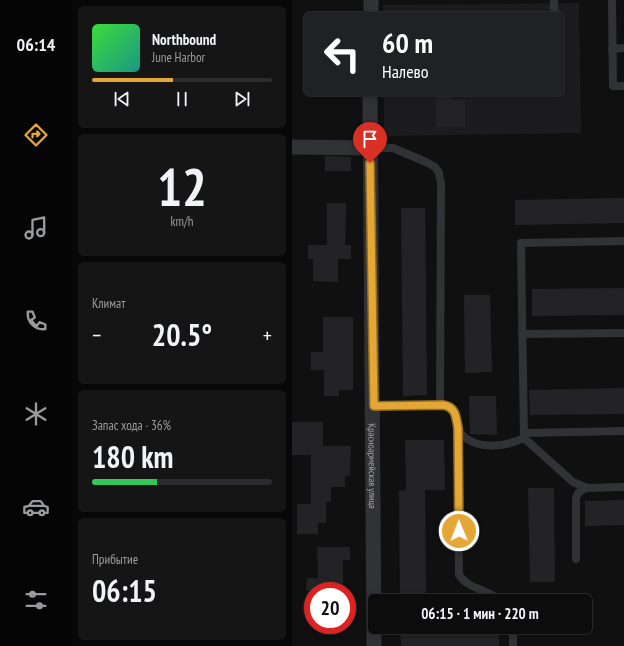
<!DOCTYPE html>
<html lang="ru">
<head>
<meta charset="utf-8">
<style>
	:root { --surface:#0c0c0d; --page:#151516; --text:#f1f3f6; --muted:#9a9b9d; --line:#2c2c2e; --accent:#e4a735 }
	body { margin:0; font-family:"PT Sans Narrow",sans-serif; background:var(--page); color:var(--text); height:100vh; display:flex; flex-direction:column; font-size:15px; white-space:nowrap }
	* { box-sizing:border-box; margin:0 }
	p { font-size:13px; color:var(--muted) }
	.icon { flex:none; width:22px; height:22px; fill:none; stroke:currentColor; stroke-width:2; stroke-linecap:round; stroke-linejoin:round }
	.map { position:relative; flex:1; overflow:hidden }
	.side { display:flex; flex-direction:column; gap:6px; padding:6px; background:#070707; width:220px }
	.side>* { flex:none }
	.banner { position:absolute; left:12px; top:12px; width:260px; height:84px; border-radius:6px; box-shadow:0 2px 6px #0003,0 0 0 1px var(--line); background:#202124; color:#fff; overflow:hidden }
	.speed { position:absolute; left:12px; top:582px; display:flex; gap:8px; font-size:20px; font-weight:700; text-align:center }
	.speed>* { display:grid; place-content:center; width:52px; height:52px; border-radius:50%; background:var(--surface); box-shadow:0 2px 6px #0003,0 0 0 1px var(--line); line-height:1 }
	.speed .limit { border:6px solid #d22; background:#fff; color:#111 }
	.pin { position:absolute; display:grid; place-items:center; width:34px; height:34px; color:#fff; margin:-41px -17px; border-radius:50% 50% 50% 0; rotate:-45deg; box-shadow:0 0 4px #0007 }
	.pin .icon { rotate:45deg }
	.me { position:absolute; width:44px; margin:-22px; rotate:359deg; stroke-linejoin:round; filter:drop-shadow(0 0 3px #0008) }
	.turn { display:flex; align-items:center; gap:14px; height:84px; padding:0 12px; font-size:18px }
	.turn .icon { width:52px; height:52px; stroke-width:2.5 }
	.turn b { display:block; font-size:28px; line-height:34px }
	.big { font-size:30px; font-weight:800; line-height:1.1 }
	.side .card { flex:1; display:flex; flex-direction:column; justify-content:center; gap:6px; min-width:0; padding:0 14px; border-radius:6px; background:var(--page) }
	.side .dial { align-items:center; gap:0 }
	.dial b { font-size:52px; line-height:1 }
	.song { display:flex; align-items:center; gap:12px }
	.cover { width:48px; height:48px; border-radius:6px; background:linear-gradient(135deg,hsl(120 70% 55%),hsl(170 70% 35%)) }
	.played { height:4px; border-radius:2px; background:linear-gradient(90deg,var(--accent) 45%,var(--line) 45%) }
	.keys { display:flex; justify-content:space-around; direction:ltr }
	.heat { display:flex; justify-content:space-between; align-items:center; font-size:22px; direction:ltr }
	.charge { height:6px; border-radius:3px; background:linear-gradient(90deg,#34c759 36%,var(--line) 0) }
	.trip { position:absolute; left:76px; top:594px; width:224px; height:40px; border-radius:6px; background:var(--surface); box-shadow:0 2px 6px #0003,0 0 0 1px var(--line); font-weight:800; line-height:40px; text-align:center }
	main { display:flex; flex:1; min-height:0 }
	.dock { display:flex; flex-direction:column; width:72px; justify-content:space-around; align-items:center; background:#050505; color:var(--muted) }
	.dock .icon { width:28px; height:28px }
	.dock .current { color:var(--accent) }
	.dock b { font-size:18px; color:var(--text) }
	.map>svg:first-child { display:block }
	.built { fill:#1c1c1e }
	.building { fill:#232325 }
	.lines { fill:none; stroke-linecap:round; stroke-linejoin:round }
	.service { stroke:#313236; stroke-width:8 }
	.minor { stroke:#313236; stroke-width:15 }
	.route-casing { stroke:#946d22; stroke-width:10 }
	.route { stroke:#e4a735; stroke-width:7 }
	.labels { text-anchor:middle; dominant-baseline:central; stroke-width:4; stroke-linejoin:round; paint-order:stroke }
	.street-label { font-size:10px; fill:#a2a7b1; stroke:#0b0b0c }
</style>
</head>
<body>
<main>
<nav class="dock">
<b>06:14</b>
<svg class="icon current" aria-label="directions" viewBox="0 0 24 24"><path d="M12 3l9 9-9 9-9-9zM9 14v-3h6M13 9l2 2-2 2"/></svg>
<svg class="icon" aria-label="music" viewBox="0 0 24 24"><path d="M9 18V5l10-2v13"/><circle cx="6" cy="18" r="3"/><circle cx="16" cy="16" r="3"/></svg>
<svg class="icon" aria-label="phone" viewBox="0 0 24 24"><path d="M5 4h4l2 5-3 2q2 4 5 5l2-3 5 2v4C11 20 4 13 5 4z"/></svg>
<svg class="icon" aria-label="climate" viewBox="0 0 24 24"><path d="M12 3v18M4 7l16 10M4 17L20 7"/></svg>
<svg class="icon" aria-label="car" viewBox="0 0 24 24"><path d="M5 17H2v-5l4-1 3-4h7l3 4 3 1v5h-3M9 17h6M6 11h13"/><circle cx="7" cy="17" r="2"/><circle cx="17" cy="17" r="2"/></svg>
<svg class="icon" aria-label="filters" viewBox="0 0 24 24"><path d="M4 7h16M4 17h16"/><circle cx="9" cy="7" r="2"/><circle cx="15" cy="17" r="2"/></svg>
</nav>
<section class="side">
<div class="card">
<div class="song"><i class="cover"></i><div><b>Northbound</b><p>June Harbor</p></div></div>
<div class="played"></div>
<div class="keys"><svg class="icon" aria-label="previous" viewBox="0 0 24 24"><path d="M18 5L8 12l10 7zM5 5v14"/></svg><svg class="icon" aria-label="pause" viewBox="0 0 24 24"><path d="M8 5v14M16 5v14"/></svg><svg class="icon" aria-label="next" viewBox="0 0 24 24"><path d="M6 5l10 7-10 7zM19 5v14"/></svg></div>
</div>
<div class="card dial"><b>12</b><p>km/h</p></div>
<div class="card"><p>Климат</p>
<div class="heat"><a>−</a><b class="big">20.5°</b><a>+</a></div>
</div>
<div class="card"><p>Запас хода · 36%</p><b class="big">180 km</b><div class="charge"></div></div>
<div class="card"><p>Прибытие</p><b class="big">06:15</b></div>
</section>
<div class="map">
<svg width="332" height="646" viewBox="0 0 332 646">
	<rect width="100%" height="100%" fill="#101011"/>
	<path class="built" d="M287,3L289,133L92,136V94H270V14H91V5Z"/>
	<g class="building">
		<path d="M144,94H159L160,100H173V127H144Z"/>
		<path d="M33,156L59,157V171H33Z"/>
		<path d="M332,198V223L223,225V200Z"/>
		<path d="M35,203H54L53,245H59V259H46V282L21,281V259H16V245H35Z"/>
		<path d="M109,208H133L135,395L111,396Z"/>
		<path d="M332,288V315L240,316V289Z"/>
		<path d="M172,295H198L200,372L173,373Z"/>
		<path d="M31,317H61V390H47V396H32V370H19V352H31Z"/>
		<path d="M332,388V414L238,415L237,390Z"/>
		<path d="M177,396H204L205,435L178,434Z"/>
		<path d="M0,422H31V446H59L58,476H53V487H39V502H34V523H26V534H5V504H19V455H0Z"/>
		<path d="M113,440H152L153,490H133L134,601H108L107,491L114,490Z"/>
		<path d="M236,488H262L263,582H238Z"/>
		<path d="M332,500V525L293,526V501Z"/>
		<path d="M25,547H58V560H51V591H14L15,578H26Z"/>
		<path d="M108,627H207V646H109Z"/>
	</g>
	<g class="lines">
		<g class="service">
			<path d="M262,0V14"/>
			<path d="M320,0L321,86H332"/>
			<path d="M320,49L332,48"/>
			<path d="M77,148H101L134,162L143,167L147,173L149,184L148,405"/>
			<path d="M332,241L229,243L232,438L281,482L295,488L332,487"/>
			<path d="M230,334L332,333"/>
			<path d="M82,406H156L163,413L168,432C182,451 213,447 232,438"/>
			<path d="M166,428L167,575C177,590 197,589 209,601"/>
			<path d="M232,433L332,431"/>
			<path d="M284,559V498L287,492L295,488"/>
			<path d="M221,627V646"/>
		</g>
		<g class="minor">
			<path d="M79,14V0"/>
			<path id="s1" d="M78,94L82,646"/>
			<path d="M0,147L77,148"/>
		</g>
	</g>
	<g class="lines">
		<g class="route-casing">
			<path id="route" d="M78,163L82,406L151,405C164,407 164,417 166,428L167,531"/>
		</g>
		<use href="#route" class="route"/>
	</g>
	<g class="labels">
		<g class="street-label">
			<text stroke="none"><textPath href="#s1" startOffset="372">Красноармейская улица</textPath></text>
		</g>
	</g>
</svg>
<div class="speed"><div class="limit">20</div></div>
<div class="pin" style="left:78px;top:163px;background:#d93025"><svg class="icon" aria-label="arrive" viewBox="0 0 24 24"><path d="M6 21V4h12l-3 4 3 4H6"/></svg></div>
<svg class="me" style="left:167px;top:531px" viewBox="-20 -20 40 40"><circle r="17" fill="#e4a735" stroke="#fff" stroke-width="3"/><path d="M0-11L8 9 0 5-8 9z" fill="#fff"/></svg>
<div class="trip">06:15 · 1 мин · 220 m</div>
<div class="banner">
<div class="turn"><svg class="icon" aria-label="left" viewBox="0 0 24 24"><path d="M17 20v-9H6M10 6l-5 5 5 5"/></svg><div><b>60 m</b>Налево</div></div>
</div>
</div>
</main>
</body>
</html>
